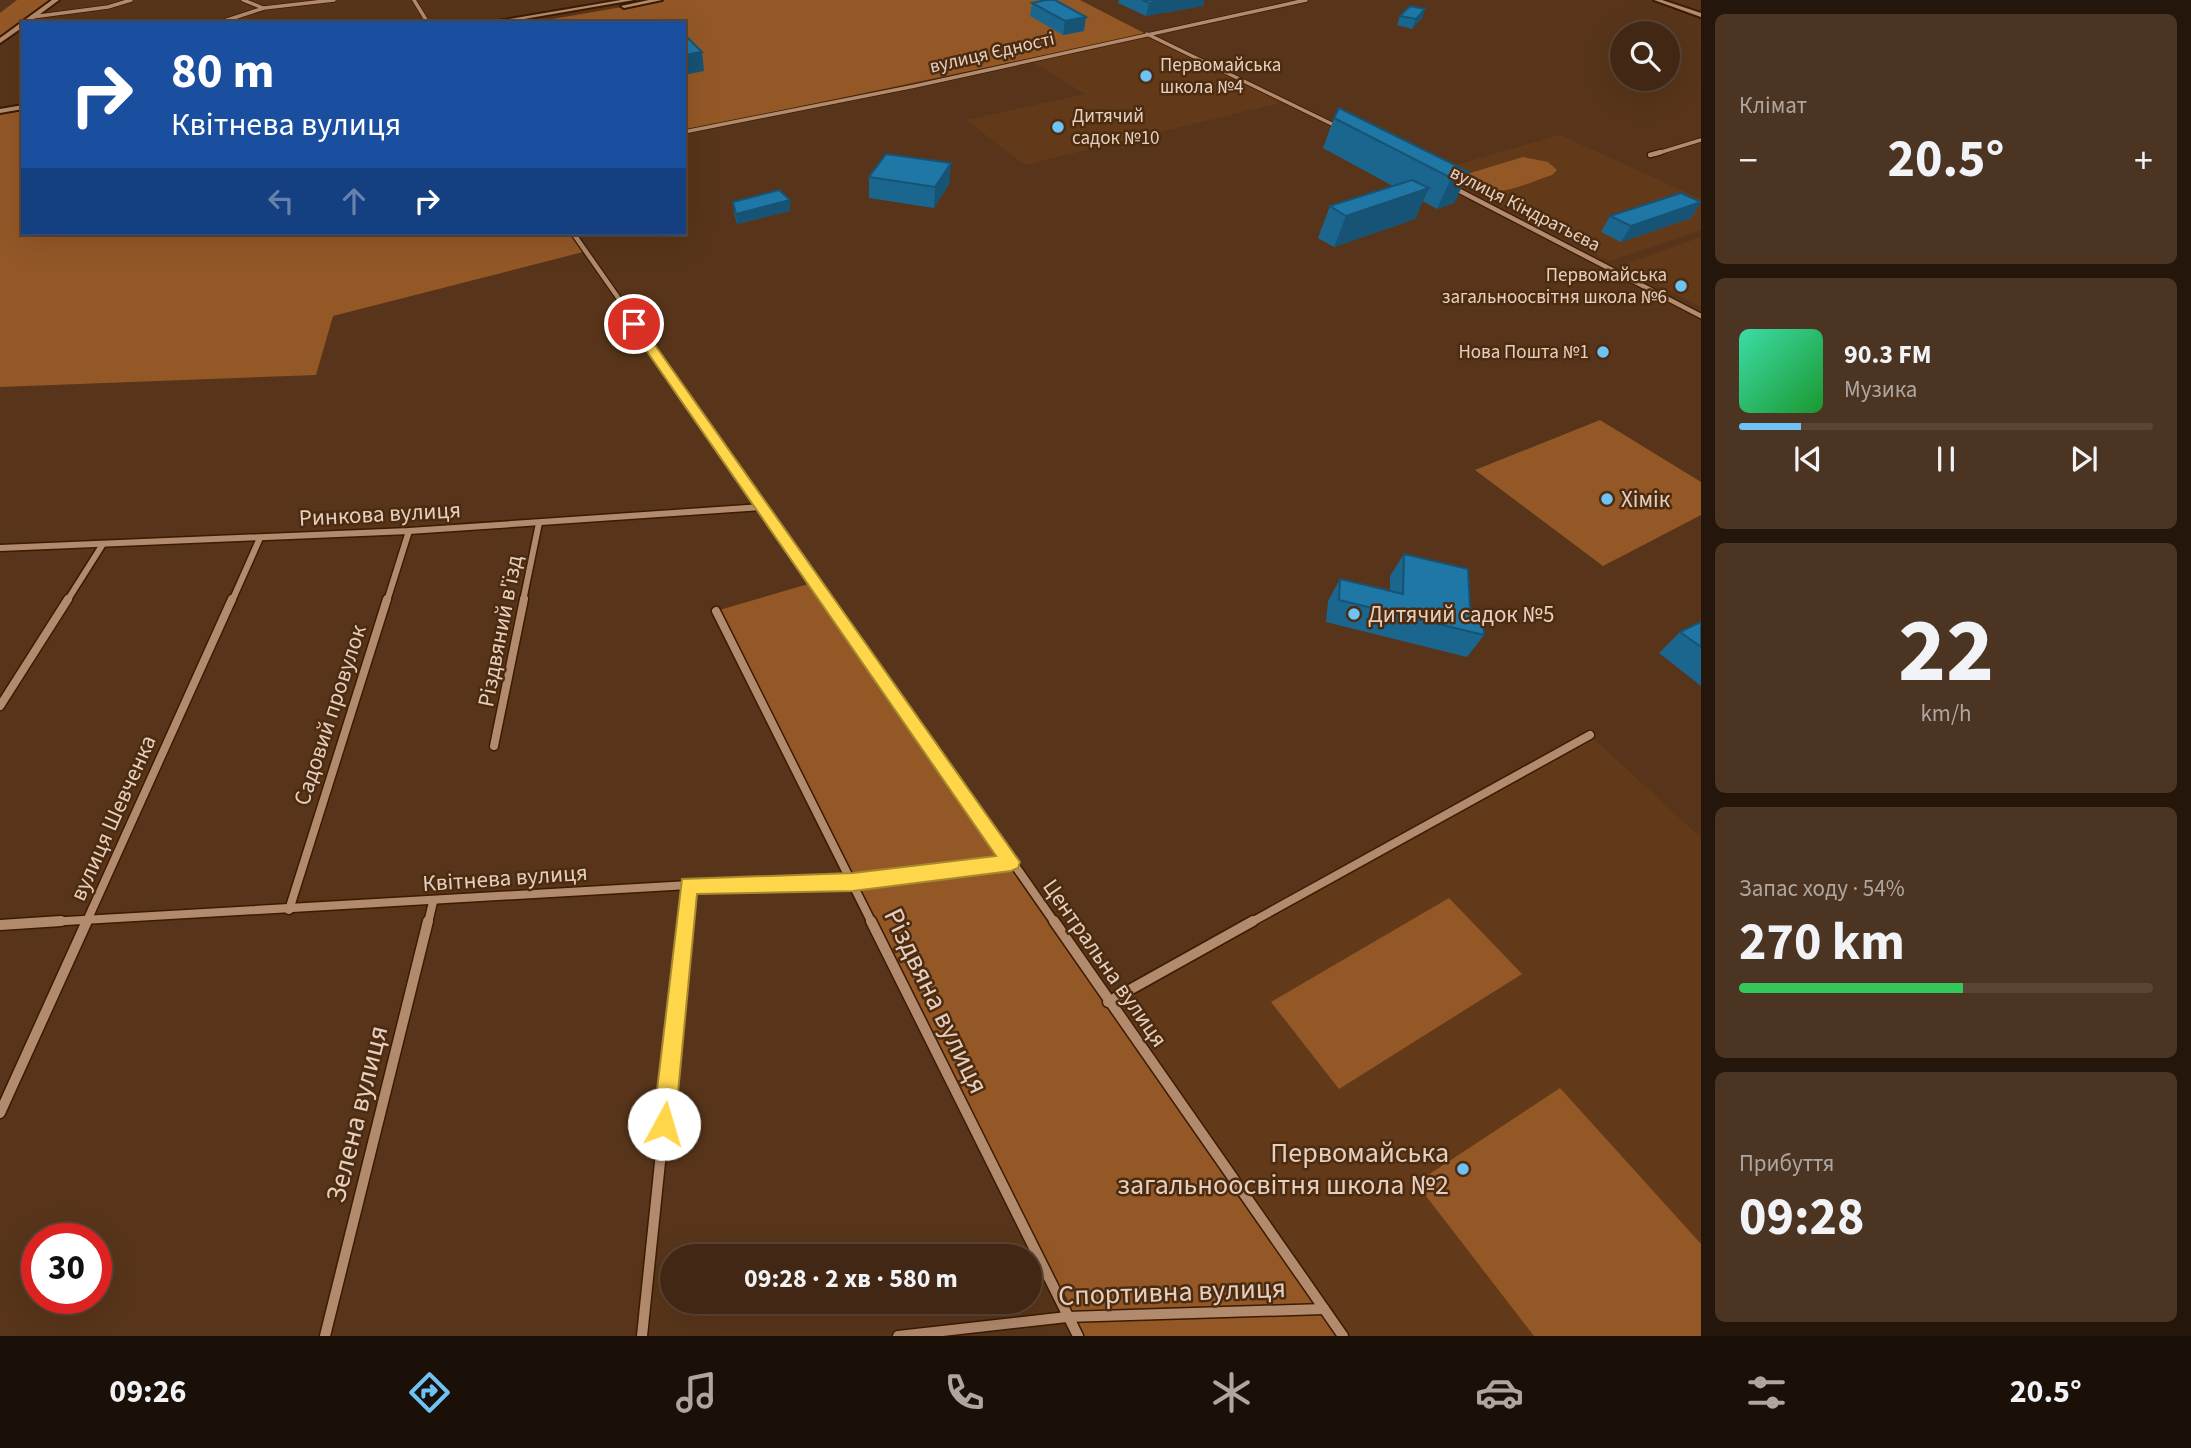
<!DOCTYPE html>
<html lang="uk">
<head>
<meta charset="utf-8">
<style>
	:root { --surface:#422814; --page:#4c3422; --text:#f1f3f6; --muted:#aea6a0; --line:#5a4434; --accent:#6fc2f4 }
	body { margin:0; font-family:"Source Sans 3",sans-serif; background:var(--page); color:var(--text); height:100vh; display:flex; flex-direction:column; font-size:26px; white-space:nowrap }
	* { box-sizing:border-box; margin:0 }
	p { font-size:23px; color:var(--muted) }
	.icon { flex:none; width:38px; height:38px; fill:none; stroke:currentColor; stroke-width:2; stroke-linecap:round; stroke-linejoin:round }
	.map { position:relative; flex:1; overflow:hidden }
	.drawer { display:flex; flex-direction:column; gap:14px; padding:14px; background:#24160b; width:490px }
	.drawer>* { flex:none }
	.guide { position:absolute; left:21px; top:21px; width:665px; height:214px; border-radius:0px; box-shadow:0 7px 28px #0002,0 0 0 2px var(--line); background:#1a4fa0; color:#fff; overflow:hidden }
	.buttons { position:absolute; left:1610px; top:21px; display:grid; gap:14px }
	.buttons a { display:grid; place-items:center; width:70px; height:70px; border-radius:50%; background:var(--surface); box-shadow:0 7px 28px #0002,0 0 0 2px var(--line); font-size:35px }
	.speed { position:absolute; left:21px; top:1223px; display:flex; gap:14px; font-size:35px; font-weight:700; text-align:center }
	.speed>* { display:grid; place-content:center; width:91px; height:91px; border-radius:50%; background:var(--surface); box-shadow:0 7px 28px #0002,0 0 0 2px var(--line); line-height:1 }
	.speed .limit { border:10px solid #d22; background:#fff; color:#111 }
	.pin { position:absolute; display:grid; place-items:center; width:60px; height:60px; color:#fff; margin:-30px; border:4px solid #fff; border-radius:50%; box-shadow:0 2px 7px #0007 }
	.me { position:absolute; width:77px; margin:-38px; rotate:6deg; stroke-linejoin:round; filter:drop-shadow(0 0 5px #0008) }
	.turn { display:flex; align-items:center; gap:24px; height:147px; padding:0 35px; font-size:32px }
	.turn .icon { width:91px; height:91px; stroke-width:2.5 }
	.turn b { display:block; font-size:49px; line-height:60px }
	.lanes { display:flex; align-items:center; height:66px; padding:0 35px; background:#0003; justify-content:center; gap:35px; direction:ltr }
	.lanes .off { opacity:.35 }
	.big { font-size:52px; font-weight:700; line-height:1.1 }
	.drawer .tile { flex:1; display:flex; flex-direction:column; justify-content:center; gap:10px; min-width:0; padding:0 24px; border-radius:10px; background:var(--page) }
	.drawer .dial { align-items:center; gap:0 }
	.dial b { font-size:91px; line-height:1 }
	.song { display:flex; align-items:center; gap:21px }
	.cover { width:84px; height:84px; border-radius:10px; background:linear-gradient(135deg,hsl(160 70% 55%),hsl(130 70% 35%)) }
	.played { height:7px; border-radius:4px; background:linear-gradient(90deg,var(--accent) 15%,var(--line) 15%) }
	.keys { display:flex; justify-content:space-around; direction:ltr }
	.heat { display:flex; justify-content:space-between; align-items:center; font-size:38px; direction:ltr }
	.charge { height:10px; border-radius:5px; background:linear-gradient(90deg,#34c759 54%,var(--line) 0) }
	.trip { position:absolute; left:660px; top:1244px; width:382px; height:70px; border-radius:35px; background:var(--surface); box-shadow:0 7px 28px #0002,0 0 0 2px var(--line); font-weight:700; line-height:70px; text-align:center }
	.menu { display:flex; height:112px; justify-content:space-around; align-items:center; background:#1a1008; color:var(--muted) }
	.menu .icon { width:49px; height:49px }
	.menu .selected { color:var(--accent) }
	.menu b { font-size:32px; color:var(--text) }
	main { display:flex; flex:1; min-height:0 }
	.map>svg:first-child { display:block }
	.built { fill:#633a19 }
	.green { fill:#945827 }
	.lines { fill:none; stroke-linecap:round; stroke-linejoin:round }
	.minor-far4-casing { stroke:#3c1b00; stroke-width:5 }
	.minor-far3-casing { stroke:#3c1b00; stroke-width:7 }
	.minor-far2-casing { stroke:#3c1b00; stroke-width:9 }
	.minor-far1-casing { stroke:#3c1b00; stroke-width:11 }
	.minor-casing { stroke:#3c1b00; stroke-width:13 }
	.tertiary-casing { stroke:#3c1b00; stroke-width:4 }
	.minor-far4 { stroke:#b28a6d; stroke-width:3.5 }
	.minor-far3 { stroke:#b28a6d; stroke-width:4.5 }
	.minor-far2 { stroke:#b28a6d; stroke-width:6 }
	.minor-far1 { stroke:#b28a6d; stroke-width:8 }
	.minor { stroke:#b28a6d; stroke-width:10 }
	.tertiary { fill:#b28a6d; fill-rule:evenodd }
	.wall { fill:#1b668e }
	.shaded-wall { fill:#165374 }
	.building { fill:#1f77a5; stroke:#165374; stroke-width:2 }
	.route { fill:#ffd54a; stroke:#a68a30; stroke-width:2 }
	.poi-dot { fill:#6fc2f4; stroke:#4c2b0f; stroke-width:2.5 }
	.labels { text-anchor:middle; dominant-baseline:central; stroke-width:5; stroke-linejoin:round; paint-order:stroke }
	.far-street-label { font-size:19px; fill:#e5cfc0; stroke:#4c2b0f }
	.far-poi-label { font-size:19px; fill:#e5cfc0; stroke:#4c2b0f; text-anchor:start }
	.poi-label { font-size:23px; fill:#e5cfc0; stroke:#4c2b0f; text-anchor:start }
	.street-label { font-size:23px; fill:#e5cfc0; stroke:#4c2b0f }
	.near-street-label { font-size:28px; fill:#e5cfc0; stroke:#4c2b0f }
	.near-poi-label { font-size:28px; fill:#e5cfc0; stroke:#4c2b0f; text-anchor:end }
</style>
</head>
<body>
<main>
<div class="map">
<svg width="1701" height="1336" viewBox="0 0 1701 1336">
	<rect width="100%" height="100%" fill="#58351a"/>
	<g class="built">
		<path d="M1146,34L1287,101L1025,165L966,120L1085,94L1028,59Z"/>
		<path d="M1560,135L1701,199V230L1610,261L1435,171Z"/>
		<path d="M1701,237V307L1621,266Z"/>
		<path d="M1590,735L1701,838V1336H1342L1108,1002Z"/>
	</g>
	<g class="green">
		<path d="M17,0H56L0,41V13Z"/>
		<path d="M663,0H1080L1146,34L684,131V23H529Z"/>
		<path d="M23,111V233H571L583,252L333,316L316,375L0,387V114Z"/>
		<path d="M1523,157L1548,162L1557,170L1552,175C1524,184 1488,204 1462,182L1467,174Z"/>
		<path d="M1600,420L1701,482V515L1603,566L1475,470Z"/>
		<path d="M815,582L1343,1336H1078L716,611Z"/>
		<path d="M1449,898L1522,974L1339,1089L1271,1002Z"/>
		<path d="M1560,1088L1701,1244V1336H1534L1416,1183Z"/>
	</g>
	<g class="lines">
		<g class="minor-far4-casing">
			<g id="minor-far4">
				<path d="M243,0L263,8"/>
				<path d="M414,0L428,23"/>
				<path d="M32,17L108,7L131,0"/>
				<path d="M218,23L264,8L334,0"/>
				<path d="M1147,34L1338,127"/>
				<path d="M684,132L915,86L1306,0"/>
				<path d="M1655,154L1701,140"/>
			</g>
		</g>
		<g class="minor-far3-casing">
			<g id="minor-far3">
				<path d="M1650,155L1661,152"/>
				<path d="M1454,188L1701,316"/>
				<path d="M573,233L654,349"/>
			</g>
		</g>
		<g class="minor-far2-casing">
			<g id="minor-far2">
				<path d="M653,348L830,601"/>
				<path d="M0,548L409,531L762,507"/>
				<path d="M67,601L103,544"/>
				<path d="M232,601L260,538"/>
				<path d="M387,601L409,531"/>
				<path d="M523,601L539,523"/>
			</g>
		</g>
		<g class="minor-far1-casing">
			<g id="minor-far1">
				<path d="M829,599L1055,923"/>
				<path d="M716,611L872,923"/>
				<path d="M0,706L68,599"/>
				<path d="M494,746L524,599"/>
				<path d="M289,910L387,599"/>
				<path d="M31,923L689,885L853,882L1011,862"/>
				<path d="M86,923L232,599"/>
				<path d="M428,923L433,902"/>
				<path d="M685,923L689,885"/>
				<path d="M1250,923L1590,735"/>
			</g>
		</g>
		<g class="minor-casing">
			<g id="minor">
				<path d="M871,921L1078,1336"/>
				<path d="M1054,921L1343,1336"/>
				<path d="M0,925L61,921"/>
				<path d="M1108,1002L1253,921"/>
				<path d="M0,1113L87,921"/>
				<path d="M325,1336L428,921"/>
				<path d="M642,1336L685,921"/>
				<path d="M898,1336L1067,1317L1324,1309"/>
			</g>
		</g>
		<g class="tertiary-casing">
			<g id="tertiary">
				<path d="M52,0H59L28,23H23V27L0,43V38Z"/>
				<path d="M621,0H634L501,23H486Z"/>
				<path d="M649,0H662L624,8L621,6Z"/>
				<path d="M1654,0H1662L1701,13V17Z"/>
				<path d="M23,105V109L0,113V109Z"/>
			</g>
		</g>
		<use href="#minor-far4" class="minor-far4"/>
		<use href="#minor-far3" class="minor-far3"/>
		<use href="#minor-far2" class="minor-far2"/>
		<use href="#minor-far1" class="minor-far1"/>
		<use href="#minor" class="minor"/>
		<use href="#tertiary" class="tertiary"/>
	</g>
	<g class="wall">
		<path d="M1119,0H1204L1203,6L1146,16L1118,3Z"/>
		<path d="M1032,3L1084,31L1063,35L1030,16Z"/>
		<path d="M1425,9L1422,18L1412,29L1397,25L1400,16Z"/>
		<path d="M1334,118L1469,172L1454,203L1437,209L1423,201L1415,219L1334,247L1318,238L1330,206L1393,186L1323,148Z"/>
		<path d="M951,163L949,184L934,208L869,198V177Z"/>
		<path d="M733,202L790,211L737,224L734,213Z"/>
		<path d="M1701,202L1691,218L1621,242L1601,232L1610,216Z"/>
		<path d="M1404,554L1470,609L1484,635L1467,657L1326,622L1328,601L1340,579L1390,591V576Z"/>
		<path d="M1701,622V686L1659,653L1680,632Z"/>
	</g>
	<g class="shaded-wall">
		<path d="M1165,0H1204L1203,6L1146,16L1149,3Z"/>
		<path d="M1425,9L1422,18L1412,29L1416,19Z"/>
		<path d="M1086,17L1084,31L1063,35L1065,21Z"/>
		<path d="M702,52L704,71L684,75V55Z"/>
		<path d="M951,163L949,184L934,208L935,187Z"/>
		<path d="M1469,172L1454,203L1437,209L1451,178Z"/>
		<path d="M1429,188L1415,219L1334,247L1346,216Z"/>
		<path d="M790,200V211L737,224L736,214Z"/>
		<path d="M1701,202L1691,218L1621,242L1631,226Z"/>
	</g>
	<g class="building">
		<path d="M1046,0H1055L1086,17L1065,21L1032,3Z"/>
		<path d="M1142,0H1165L1149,3Z"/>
		<path d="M1410,6L1425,9L1416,19L1400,16Z"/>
		<path d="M684,35H685L702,52L684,55Z"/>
		<path d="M1339,108L1469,172L1451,178L1334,118Z"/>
		<path d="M886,154L951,163L935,187L869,177Z"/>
		<path d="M1412,180L1429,188L1346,216L1330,206Z"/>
		<path d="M779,190L790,200L736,214L733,202Z"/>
		<path d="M1681,193L1701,202L1631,226L1610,216Z"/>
		<path d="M1404,554L1468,569L1470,609L1483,612L1484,635L1339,600L1340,579L1403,594Z"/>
		<path d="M1701,622V647L1680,632Z"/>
	</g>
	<path class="route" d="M634,320L638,321L1020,862L1018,868L1011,871L853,891L697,894L675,1124L672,1132L664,1135L656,1132L653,1124L682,879L853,873L996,856L628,324Z"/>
	<g class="poi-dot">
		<circle cx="1146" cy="76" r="7"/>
		<circle cx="1058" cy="127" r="7"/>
		<circle cx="1681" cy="286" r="7"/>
		<circle cx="1603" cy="352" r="7"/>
		<circle cx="1607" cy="499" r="7"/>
		<circle cx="1354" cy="614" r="7"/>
		<circle cx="1463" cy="1169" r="7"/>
	</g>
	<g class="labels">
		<g class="far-street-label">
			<text transform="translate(992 53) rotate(-13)">вулиця Єдності</text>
			<text transform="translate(1525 209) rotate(27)">вулиця Кіндратьєва</text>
		</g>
		<g class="far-poi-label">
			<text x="1160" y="65">Первомайська<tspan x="1160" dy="22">школа №4</tspan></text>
			<text x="1072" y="116">Дитячий<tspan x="1072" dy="22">садок №10</tspan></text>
			<text x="1667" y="275" text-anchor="end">Первомайська<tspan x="1667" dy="22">загальноосвітня школа №6</tspan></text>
			<text x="1589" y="352" text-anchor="end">Нова Пошта №1</text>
		</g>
		<g class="poi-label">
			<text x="1621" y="499">Хімік</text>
			<text x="1368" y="614">Дитячий садок №5</text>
		</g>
		<g class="street-label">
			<text transform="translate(380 514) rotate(-3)">Ринкова вулиця</text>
			<text transform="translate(500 631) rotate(-79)">Різдвяний в'їзд</text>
			<text transform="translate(330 715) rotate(-72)">Садовий провулок</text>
			<text transform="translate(113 818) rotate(-66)">вулиця Шевченка</text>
			<text transform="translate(505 878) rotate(-4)">Квітнева вулиця</text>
			<text transform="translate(1105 963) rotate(55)">Центральна вулиця</text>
		</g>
		<g class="near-street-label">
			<text transform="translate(936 1001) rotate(64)">Різдвяна вулиця</text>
			<text transform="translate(357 1114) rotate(-76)">Зелена вулиця</text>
			<text transform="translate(1172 1292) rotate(-2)">Спортивна вулиця</text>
		</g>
		<g class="near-poi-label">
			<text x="1449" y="1153">Первомайська<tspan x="1449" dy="32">загальноосвітня школа №2</tspan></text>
		</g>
	</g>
</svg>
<div class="buttons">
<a><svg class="icon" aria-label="search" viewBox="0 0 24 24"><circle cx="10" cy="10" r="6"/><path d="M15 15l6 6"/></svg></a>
</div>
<div class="speed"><div class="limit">30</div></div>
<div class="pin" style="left:634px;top:324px;background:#d93025"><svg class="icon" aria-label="arrive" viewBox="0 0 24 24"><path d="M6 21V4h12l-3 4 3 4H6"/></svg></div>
<svg class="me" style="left:664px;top:1124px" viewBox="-20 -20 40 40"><circle r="19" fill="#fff"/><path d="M0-13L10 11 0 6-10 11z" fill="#ffd54a"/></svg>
<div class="trip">09:28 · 2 хв · 580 m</div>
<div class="guide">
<div class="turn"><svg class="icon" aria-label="right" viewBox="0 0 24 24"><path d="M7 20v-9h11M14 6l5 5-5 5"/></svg><div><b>80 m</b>Квітнева вулиця</div></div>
<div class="lanes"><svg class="icon off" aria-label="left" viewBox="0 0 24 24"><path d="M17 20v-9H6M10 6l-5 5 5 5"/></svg><svg class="icon off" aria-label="ahead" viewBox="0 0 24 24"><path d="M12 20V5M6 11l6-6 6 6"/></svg><svg class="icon" aria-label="right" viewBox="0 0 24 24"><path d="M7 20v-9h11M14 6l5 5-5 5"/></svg></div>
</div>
</div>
<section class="drawer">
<div class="tile"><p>Клімат</p>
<div class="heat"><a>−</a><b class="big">20.5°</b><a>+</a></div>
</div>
<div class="tile">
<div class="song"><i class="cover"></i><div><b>90.3 FM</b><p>Музика</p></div></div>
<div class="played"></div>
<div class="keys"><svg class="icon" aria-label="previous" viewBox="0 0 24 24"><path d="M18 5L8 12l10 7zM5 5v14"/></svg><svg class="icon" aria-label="pause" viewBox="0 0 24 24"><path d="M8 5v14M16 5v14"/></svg><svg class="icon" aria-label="next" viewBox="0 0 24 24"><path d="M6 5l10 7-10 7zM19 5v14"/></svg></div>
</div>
<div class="tile dial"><b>22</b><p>km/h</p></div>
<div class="tile"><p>Запас ходу · 54%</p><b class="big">270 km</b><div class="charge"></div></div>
<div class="tile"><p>Прибуття</p><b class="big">09:28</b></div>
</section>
</main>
<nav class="menu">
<b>09:26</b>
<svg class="icon selected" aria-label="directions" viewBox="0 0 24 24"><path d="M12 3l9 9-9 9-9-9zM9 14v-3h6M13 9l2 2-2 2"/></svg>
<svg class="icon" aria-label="music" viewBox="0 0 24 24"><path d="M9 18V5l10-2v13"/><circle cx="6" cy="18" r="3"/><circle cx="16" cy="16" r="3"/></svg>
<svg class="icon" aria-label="phone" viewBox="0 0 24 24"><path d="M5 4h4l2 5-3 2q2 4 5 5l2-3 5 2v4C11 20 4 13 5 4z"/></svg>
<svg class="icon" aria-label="climate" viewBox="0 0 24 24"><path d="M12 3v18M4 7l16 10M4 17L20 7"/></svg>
<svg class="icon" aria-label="car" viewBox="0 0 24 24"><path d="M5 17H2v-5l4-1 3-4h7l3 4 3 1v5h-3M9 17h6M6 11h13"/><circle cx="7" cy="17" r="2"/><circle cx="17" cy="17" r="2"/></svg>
<svg class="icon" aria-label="filters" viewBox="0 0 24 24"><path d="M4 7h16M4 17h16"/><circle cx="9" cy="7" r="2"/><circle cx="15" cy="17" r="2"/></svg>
<b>20.5°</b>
</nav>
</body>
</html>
